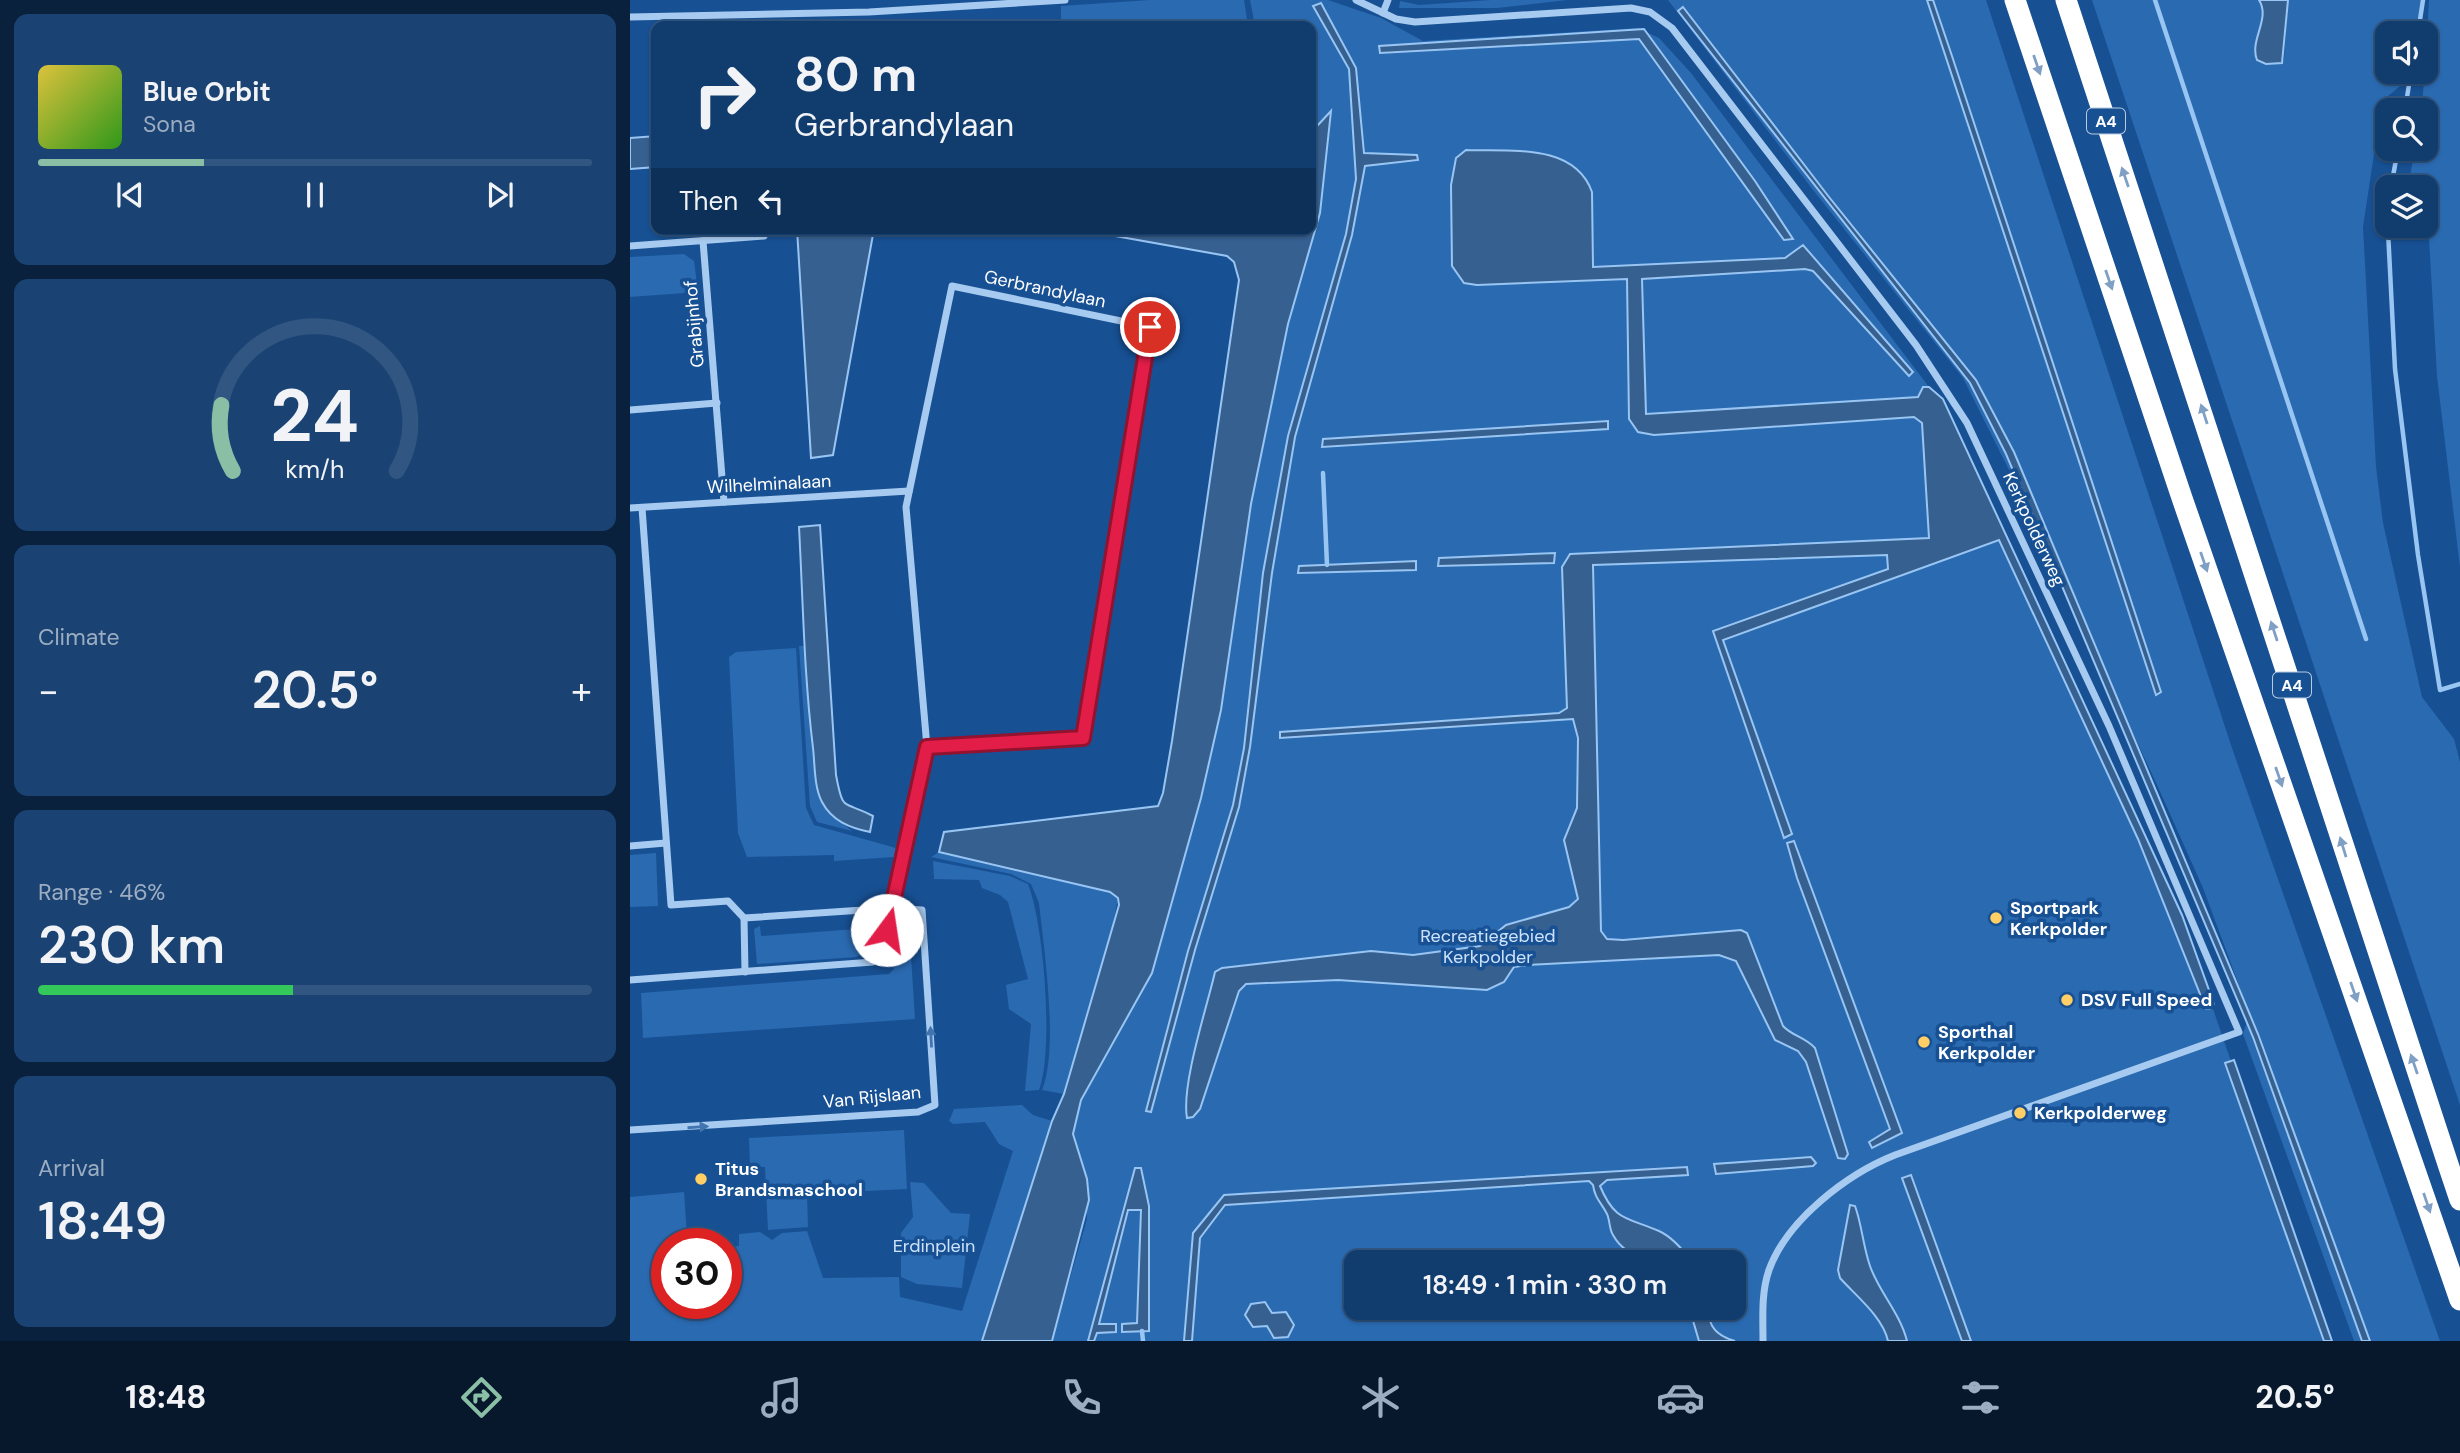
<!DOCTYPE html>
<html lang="en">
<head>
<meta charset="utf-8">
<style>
	:root { --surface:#113c6e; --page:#1a4373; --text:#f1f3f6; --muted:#9cadc2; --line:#305681; --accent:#8abfa5 }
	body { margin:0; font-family:"DM Sans",sans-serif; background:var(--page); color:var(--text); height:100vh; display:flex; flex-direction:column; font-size:26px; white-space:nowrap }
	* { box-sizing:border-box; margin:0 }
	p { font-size:23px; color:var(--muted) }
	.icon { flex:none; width:38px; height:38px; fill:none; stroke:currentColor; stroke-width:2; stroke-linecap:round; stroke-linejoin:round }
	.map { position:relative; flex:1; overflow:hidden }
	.sheet { display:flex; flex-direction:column; gap:14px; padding:14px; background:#09213c; width:630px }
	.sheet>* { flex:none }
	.guide { position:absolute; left:21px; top:21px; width:665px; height:214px; border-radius:14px; box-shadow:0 2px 5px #0004,0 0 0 2px var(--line); background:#113c6e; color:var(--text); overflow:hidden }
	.buttons { position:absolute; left:1745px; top:21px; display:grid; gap:14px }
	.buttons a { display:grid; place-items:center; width:63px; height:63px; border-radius:14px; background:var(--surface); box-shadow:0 2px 5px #0004,0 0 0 2px var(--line); font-size:35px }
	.speed { position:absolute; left:21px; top:1228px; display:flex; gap:14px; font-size:35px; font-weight:700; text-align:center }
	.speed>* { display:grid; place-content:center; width:91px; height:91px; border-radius:50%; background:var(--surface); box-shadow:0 2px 5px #0004,0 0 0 2px var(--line); line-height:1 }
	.speed .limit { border:10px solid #d22; background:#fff; color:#111 }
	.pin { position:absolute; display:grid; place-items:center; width:60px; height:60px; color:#fff; margin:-30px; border:4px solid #fff; border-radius:50%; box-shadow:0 2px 7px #0007 }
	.me { position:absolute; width:77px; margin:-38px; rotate:14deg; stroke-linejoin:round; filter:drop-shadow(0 0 5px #0008) }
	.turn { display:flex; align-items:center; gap:24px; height:147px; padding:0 28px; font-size:32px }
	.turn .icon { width:91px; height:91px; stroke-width:2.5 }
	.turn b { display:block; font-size:49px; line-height:60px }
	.then { display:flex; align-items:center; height:66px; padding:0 28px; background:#0003; gap:14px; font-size:26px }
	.big { font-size:52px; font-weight:600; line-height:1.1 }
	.sheet .card { flex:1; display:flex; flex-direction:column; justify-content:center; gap:10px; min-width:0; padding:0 24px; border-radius:14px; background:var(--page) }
	.sheet .dial { align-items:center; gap:0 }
	.dial svg { height:182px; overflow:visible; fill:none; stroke:var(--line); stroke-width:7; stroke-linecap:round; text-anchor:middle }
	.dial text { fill:var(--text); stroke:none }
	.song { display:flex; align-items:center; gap:21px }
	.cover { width:84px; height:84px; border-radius:10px; background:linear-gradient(135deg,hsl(50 70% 55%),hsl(110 70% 35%)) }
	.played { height:7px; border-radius:4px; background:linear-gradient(90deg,var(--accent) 30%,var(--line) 30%) }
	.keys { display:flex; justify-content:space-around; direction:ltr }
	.heat { display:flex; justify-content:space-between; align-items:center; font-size:38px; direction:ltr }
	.charge { height:10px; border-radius:5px; background:linear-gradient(90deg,#34c759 46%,var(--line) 0) }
	.trip { position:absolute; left:714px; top:1250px; width:402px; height:70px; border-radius:14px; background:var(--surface); box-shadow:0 2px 5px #0004,0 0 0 2px var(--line); font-weight:600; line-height:70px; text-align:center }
	.tab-bar { display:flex; height:112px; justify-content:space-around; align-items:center; background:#07182c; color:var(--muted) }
	.tab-bar .icon { width:49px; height:49px }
	.tab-bar .current { color:var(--accent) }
	.tab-bar b { font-size:32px; color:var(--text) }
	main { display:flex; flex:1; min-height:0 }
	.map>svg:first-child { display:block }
	.green { fill:#2a6ab1; fill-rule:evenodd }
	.water { fill:#366090; stroke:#99c5f3; stroke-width:2 }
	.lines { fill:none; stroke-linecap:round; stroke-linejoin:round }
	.stream { stroke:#99c5f3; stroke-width:4.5 }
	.minor { stroke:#a7caf0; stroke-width:7 }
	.motorway { stroke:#fff; stroke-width:21 }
	.oneway { fill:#7f9fc4 }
	.oneway2 { fill:#4275af }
	.route-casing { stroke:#92132f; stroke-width:18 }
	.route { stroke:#e11d48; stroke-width:12 }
	.poi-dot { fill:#ffcf66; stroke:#175093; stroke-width:2.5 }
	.labels { text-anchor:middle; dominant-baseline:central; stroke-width:7; stroke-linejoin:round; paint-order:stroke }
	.shield { fill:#175093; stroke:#b9cadf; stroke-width:2 }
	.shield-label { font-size:16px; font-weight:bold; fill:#fff }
	.street-label { font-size:18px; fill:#fff; stroke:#175093 }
	.poi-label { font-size:18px; font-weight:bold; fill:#fff; stroke:#175093; text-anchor:start }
	.park-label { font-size:18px; fill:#cee3fb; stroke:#175093 }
</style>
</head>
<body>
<main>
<section class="sheet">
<div class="card">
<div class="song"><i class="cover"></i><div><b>Blue Orbit</b><p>Sona</p></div></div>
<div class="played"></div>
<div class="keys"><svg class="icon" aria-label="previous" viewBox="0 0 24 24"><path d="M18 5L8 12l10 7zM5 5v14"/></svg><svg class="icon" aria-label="pause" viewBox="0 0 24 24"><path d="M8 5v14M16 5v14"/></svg><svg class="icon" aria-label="next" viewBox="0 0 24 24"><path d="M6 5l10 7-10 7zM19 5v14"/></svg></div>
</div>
<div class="card dial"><svg viewBox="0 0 100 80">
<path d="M14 69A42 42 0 1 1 86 69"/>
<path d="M14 69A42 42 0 0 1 9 40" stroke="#8abfa5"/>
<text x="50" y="56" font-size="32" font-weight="700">24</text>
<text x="50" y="72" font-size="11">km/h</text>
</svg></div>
<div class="card"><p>Climate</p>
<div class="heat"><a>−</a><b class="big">20.5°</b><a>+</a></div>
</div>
<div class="card"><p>Range · 46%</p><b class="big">230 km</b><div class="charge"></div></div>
<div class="card"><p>Arrival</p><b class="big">18:49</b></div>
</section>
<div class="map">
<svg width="1830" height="1341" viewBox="0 0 1830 1341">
	<rect width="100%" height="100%" fill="#175093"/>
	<g class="green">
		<path d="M520,0H614L618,26H431V6Z"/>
		<path d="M620,0H698L751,18L793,41L1008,28L1029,38L1061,73L1299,387L1536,893L1582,1006L1697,1341H422L457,1219V1179L443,1134L451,1100L471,1059L571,798L591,710L621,504L658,324L690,213L701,113L688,125L681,126V26H625ZM726,1262H1104V1307H726Z"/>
		<path d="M861,0H937L867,8H769L770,1L789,5Z"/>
		<path d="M1038,0H1356L1602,748L1810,1341H1724L1613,1034L1618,1018L1617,1007L1573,888L1528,787L1389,490L1333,378L1183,190Z"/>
		<path d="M1462,0H1629C1641,19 1619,40 1627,60L1636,64L1651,63L1654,59L1658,0H1793L1792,33H1757V72H1787L1752,101L1733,227L1746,467L1753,523L1792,697L1824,739L1830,762V1105Z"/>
		<path d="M1799,0H1830V567L1807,376L1796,187H1778L1785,149H1796V110H1792Z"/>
		<path d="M54,254L64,261L68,292L0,297V257Z"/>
		<path d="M169,646H175L180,722L208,820L222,831L187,822L180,806Z"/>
		<path d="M166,648L176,808L184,825L266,848L264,857L204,861V855L117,857L108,833L99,657L106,652Z"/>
		<path d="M309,852L481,892L488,898L479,945L434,1094L412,1090C429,1048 414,950 409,903L401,884L381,874L301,857Z"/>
		<path d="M26,853L28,906L0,907V855Z"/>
		<path d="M303,861L380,876L398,884C414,924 424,1050 409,1090L395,1091L401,1024L379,1009L376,985L398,979L378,902L370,895L352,888L349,880L304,879Z"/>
		<path d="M239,919H250L253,924L241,950L226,957L127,964L124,929L130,926L131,936L240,928Z"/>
		<path d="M273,921L279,924L285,1019L13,1038L11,993L259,974L264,969L269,942L275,943L276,938L270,937Z"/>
		<path d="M392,1105L403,1115L422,1121L352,1341H0V1197L54,1192L57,1236L80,1235L81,1244H37V1304H96V1247L109,1246V1234L130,1232L142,1240L152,1233L177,1231L193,1278L269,1277L270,1297L332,1311L383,1151L369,1144L355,1122L323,1124L319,1121L324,1109Z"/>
		<path d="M274,1130L277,1189L177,1194L178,1227L138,1230L135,1167H120L119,1138Z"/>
		<path d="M280,1182L294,1183L321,1213L340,1214L332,1288L287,1284L271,1277V1233L283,1217Z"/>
	</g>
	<g class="water">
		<path d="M1297,0H1303L1322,56L1531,692L1526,695Z"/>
		<path d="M1629,0H1658L1652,63L1636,64L1627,60C1619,40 1641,19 1629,0Z"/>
		<path d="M691,3L726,68L734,153L787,155L788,160L735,166L722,235L665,437L642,573L620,747L609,807L565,950L521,1112L516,1111L558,951L603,805L614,748L633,573L658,436L716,234L726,179L719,69L683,6Z"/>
		<path d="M1053,7L1199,197L1346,380L1384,452L1628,1034L1740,1341H1732L1623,1037L1376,454L1340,383L1048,11Z"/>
		<path d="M1014,29L1125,181L1163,239L1154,240L1009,39L750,53L749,46Z"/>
		<path d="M701,111L690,213L658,324L621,504L591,710L571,798L522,973L451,1100L443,1134L457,1179L459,1200L422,1341H352L422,1121L434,1094L489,905L488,898L480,892L309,852L314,832L528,806L533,793L542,741L609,280L604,262L597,256L446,229H681V126L688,125Z"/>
		<path d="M26,136V167L0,169V138Z"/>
		<path d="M836,150C879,152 944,142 962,192L963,267L1155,258L1173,245L1283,372L1279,376L1183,271L1175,269L1012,279L1016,414L1288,397L1293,387H1299L1313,399L1552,915L1584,1004L1580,1009H1576L1508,839L1369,540L1093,640L1162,834L1154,838L1083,631L1258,569L1257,555L963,565L971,931L977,939L993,940L1111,930L1117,933L1153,1026C1162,1036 1175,1037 1185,1048L1218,1154L1215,1159L1208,1158L1176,1062L1168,1051L1145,1040L1106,961L1089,955L897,965L884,967L874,982L857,990L708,980L616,984L609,991L570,1109L563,1117L557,1118C551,1085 577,1007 585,972L592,968L741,951L783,955L850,946L876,925L939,907L948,899L934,840L947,808L948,738L943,719L650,738V732L929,713L937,708L932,567L940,554L1299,538L1292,423L1284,417L1024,435L1008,432L999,419L997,279L847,285L834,283L822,266L821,185L826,158Z"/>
		<path d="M167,229H244L203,455L181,458Z"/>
		<path d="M978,421V429L692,447L693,439Z"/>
		<path d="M190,525L206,775C213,813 213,800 243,816L240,832C220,828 202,821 192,802C184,787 185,765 183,748C174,675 173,601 169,527Z"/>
		<path d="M925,553L924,563L808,566L809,558Z"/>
		<path d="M786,561V570L668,573L669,566Z"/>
		<path d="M1164,841L1272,1133L1242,1148L1239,1142L1260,1129L1167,878L1157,843Z"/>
		<path d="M1604,1060L1702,1341H1694L1595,1063Z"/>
		<path d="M1181,1157L1186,1163L1183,1166L1086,1174L1084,1164Z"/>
		<path d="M1057,1167L1058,1175L977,1180L970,1186C985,1222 997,1217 1029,1231C1042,1237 1054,1251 1062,1262C1035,1262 999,1264 983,1235C979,1229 980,1220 977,1214C971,1202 965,1199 963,1185L959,1181L595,1205L570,1238L562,1341H554L563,1233L594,1195Z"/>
		<path d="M505,1168H511L519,1206V1331L492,1332V1324L507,1323L511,1210H498L469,1324H486V1332L467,1333L464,1341H458Z"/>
		<path d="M1281,1175L1341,1341H1332L1272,1178Z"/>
		<path d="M1220,1205L1225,1206C1232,1225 1233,1246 1240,1266C1249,1292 1270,1313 1277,1341H1258C1253,1317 1226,1296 1210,1278L1208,1270Z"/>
		<path d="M635,1302L642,1313L656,1312L664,1325L658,1337L644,1338L637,1326L623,1327L615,1315L621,1304Z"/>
		<path d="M1059,1307H1078C1078,1327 1087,1336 1105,1341H1069Z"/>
	</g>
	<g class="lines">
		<g class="stream">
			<path d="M1525,0L1736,639"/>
			<path d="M1788,33L1793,0"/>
			<path d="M1775,110L1781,72"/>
			<path d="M1761,187L1768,149"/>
			<path d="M1757,211L1765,369L1788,555L1810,690L1830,684"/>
			<path d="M693,473L697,565"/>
			<path d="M512,1331L513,1341"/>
		</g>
		<g class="minor">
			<path d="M726,0L766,19L785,22L1001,8L1020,12L1042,28L1286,345L1337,423L1479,726L1609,1032L1265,1155C1217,1174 1157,1220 1139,1270C1131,1293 1133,1318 1133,1341"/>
			<path d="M753,13L758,0"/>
			<path d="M0,17L239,12L435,0"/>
			<path d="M73,241L94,502"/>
			<path d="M0,246L134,236"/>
			<path d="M0,410L87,403"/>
			<path d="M0,508L279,491"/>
			<path d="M0,846L36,843"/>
			<path d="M114,918L115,972"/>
			<path d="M0,980L243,962L254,947L297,747L276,507L322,286L520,327L453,738L297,747"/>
			<path d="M0,1130L288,1112L305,1105L292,910L263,908L114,918L98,901L41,905L12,508"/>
		</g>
		<g class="motorway">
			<path d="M1385,0L1552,498L1830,1300"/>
			<path d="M1436,0C1568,400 1696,801 1830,1200"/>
		</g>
	</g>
	<defs><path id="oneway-solid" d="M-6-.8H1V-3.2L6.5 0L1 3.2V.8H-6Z" transform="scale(1.75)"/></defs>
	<g class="oneway">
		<use href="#oneway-solid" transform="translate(1407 65) rotate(71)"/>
		<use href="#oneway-solid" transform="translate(1495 177) rotate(-109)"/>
		<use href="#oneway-solid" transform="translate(1479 280) rotate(71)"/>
		<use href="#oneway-solid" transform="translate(1574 414) rotate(-108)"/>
		<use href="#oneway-solid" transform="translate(1574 562) rotate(71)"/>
		<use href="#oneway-solid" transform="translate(1644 631) rotate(-108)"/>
		<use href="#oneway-solid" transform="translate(1649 777) rotate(71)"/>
		<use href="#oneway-solid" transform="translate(1713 847) rotate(-107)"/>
		<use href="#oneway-solid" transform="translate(1724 992) rotate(71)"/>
		<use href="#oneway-solid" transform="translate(1784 1064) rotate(-109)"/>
		<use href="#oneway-solid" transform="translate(1797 1203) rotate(71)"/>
	</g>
	<g class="oneway2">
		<use href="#oneway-solid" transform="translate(301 1037) rotate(-93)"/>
		<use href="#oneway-solid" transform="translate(68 1127) rotate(-4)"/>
	</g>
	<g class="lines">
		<g class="route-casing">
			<path id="route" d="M257,930L297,747L453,738L520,327"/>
		</g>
		<use href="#route" class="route"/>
	</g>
	<g class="poi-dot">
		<circle cx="1366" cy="918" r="7"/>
		<circle cx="1437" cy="1000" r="7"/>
		<circle cx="1294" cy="1042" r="7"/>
		<circle cx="1390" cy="1113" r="7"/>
		<circle cx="71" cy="1179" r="7"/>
	</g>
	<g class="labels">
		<g class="shield">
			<rect x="1457" y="108.5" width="38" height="25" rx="5"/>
			<rect x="1643" y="672.5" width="38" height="25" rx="5"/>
		</g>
		<g class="shield-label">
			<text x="1476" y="121">A4</text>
			<text x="1662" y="685">A4</text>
		</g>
		<g class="street-label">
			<text transform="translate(415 289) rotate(12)">Gerbrandylaan</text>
			<text transform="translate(64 324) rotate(-95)">Grabijnhof</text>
			<text transform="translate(139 484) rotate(-3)">Wilhelminalaan</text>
			<text transform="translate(1404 529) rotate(65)">Kerkpolderweg</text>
			<text transform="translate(242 1097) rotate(-6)">Van Rijslaan</text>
		</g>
		<g class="poi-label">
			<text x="1380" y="908">Sportpark<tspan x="1380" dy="21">Kerkpolder</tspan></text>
			<text x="1451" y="1000">DSV Full Speed</text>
			<text x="1308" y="1032">Sporthal<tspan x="1308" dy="21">Kerkpolder</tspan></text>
			<text x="1404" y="1113">Kerkpolderweg</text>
			<text x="85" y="1169">Titus<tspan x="85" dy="21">Brandsmaschool</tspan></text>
		</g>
		<g class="park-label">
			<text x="858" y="936">Recreatiegebied<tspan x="858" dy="21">Kerkpolder</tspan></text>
			<text x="304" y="1246">Erdinplein</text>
		</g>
	</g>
</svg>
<div class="buttons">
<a><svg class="icon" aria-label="sound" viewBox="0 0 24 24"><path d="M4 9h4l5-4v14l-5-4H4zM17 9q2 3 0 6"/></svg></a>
<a><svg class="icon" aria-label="search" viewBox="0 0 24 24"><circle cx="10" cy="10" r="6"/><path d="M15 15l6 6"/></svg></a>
<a><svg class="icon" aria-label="layers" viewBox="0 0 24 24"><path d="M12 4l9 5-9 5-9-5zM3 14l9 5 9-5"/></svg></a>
</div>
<div class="speed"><div class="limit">30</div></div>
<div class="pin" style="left:520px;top:327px;background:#d93025"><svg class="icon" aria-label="arrive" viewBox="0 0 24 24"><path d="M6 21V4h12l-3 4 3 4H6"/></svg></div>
<svg class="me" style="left:257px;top:930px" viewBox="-20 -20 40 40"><circle r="19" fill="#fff"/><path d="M0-13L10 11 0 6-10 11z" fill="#e11d48"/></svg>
<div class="trip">18:49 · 1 min · 330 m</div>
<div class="guide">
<div class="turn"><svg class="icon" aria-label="right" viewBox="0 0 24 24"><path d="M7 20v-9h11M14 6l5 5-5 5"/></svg><div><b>80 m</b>Gerbrandylaan</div></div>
<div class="then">Then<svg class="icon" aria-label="left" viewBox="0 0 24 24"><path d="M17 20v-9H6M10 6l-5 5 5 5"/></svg></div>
</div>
</div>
</main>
<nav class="tab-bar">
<b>18:48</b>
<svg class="icon current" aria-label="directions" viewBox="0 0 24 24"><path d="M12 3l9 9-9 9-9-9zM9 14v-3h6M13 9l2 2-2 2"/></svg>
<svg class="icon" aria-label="music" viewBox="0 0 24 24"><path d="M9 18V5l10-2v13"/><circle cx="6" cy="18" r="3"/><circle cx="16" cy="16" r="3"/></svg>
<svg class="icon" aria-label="phone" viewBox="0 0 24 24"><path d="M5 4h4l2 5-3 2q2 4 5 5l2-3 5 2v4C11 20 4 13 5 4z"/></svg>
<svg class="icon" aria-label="climate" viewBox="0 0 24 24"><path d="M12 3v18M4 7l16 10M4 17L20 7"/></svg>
<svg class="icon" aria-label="car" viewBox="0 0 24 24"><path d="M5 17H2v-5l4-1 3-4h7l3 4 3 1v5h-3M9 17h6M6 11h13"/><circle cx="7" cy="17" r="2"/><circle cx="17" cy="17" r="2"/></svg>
<svg class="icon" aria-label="filters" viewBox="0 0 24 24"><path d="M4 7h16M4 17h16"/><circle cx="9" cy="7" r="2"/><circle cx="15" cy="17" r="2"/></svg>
<b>20.5°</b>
</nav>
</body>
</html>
